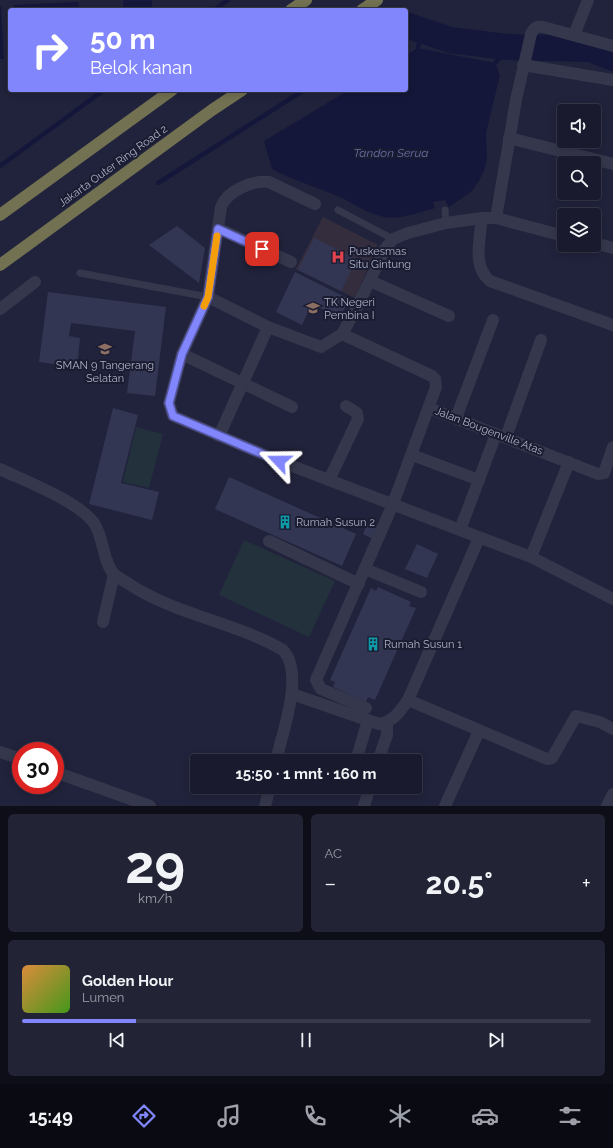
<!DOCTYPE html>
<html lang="id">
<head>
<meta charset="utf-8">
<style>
	:root { --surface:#191a2d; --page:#222335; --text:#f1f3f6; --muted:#9fa1aa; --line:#373849; --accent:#8186fc }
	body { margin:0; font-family:Raleway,sans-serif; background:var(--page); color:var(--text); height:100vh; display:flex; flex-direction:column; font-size:15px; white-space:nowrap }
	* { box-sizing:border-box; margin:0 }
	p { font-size:13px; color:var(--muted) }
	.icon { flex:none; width:22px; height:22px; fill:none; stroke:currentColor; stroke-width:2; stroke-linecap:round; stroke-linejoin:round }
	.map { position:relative; height:806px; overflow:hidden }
	.drawer { display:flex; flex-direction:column; gap:8px; padding:8px; background:#0e0e19; flex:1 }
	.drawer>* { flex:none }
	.banner { position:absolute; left:8px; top:8px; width:400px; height:84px; border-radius:4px; box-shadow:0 2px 10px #0003,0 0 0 1px var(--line); background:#8186fc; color:#fff; overflow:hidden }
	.controls { position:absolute; left:557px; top:104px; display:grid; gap:8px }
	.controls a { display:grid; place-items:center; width:44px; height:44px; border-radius:4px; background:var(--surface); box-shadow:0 2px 10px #0003,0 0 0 1px var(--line); font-size:20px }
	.speed { position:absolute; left:12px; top:742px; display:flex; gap:8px; font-size:20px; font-weight:700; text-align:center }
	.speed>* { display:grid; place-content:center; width:52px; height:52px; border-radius:50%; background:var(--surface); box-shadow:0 2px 10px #0003,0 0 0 1px var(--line); line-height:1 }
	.speed .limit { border:6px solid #d22; background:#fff; color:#111 }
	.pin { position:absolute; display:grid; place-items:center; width:34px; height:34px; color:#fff; margin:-17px; border-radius:8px; box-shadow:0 2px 6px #0006 }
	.me { position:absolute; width:44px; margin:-22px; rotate:293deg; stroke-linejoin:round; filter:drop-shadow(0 0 3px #0008) }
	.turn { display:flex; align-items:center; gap:14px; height:84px; padding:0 16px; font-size:18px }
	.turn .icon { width:52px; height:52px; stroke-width:2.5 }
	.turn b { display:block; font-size:28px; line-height:34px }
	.big { font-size:30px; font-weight:700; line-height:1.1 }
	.drawer .widget { flex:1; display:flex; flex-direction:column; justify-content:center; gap:6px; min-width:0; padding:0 14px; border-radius:6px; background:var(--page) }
	.drawer .dial { align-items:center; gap:0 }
	.dial b { font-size:52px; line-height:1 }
	.song { display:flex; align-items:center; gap:12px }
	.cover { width:48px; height:48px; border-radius:6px; background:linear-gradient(135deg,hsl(30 70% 55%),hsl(100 70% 35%)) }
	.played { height:4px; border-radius:2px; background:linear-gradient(90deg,var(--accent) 20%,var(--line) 20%) }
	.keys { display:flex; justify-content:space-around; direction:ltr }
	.heat { display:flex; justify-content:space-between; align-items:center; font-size:22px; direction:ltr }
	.drawer .tiles { flex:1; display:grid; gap:8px; grid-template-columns:1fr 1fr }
	.widget:last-child { grid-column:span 2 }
	.trip { position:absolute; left:190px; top:754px; width:232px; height:40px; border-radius:4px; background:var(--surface); box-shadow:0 2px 10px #0003,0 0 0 1px var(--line); font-weight:700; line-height:40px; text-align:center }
	.dock { display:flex; height:64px; justify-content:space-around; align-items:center; background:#0a0a12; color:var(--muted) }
	.dock .icon { width:28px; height:28px }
	.dock .active { color:var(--accent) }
	.dock b { font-size:18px; color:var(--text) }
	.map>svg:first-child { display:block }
	.medical { fill:#342d3d }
	.green { fill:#23313d }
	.water { fill:#14173a }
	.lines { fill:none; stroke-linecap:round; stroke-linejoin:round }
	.stream { stroke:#14173a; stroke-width:4.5 }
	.river { stroke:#14173a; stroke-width:26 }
	.building { fill:#333652 }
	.service { stroke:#35374c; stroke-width:7 }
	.minor { stroke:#35374c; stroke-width:12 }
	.motorway { stroke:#727152; stroke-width:12 }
	.route-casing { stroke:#5457a4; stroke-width:10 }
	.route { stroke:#8186fc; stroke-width:7 }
	.slow { stroke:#f59e0b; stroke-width:7 }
	.labels { text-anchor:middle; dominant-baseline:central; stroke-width:4; stroke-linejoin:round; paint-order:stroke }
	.street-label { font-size:11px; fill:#b0b1c8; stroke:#1a1c31 }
	.poi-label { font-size:11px; fill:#b0b1c8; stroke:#1a1c31; text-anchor:start }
	.water-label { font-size:12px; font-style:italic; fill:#676da8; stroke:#1a1c31 }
</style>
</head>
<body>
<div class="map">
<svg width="613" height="806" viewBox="0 0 613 806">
	<rect width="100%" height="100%" fill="#21233c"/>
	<path class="medical" d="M323,217L378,245L355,298L296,269Z"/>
	<g class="green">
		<path d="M136,427L163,434L149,488L123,482Z"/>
		<path d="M244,540L335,581L309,637L219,595Z"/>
	</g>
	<g class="water">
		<rect x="123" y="0" width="29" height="10"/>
		<path d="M78,2L80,10H14V5Z"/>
		<path d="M0,6H1L4,59H0Z"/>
		<path d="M418,48L495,63L500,75L486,133L487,159L484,171L479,181L471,192L449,207L445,200L433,202L435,208C420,212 400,220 384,217C368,214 354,204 340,197C317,187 294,181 272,169L264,141L349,90H406V55Z"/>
	</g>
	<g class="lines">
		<g class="stream">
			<path d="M214,10L228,0"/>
			<path d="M418,48L422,30"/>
			<path d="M495,63L505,53L506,47"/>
			<path d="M0,166L104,90"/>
			<path d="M158,183L304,90"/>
		</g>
		<path class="river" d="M406,25L450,40L506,47L590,49L613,58"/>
	</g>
	<g class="building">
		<path d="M177,226L205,248L199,283L149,245Z"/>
		<path d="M314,238L357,259L341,291L298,270Z"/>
		<path d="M295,272L349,299L340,318L312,304L302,325L276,312Z"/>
		<path d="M48,292L166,307L155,396L127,393L135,331L71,323L69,336L80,338L77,367L39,362Z"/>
		<path d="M113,408L138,415L121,483L159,492L152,520L89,504Z"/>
		<path d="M229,477L356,534L342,566L215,509Z"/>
		<path d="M368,522L380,527L375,540L363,534Z"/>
		<path d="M417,544L438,554L427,578L405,569Z"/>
		<path d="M378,587L411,602L409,606L416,608L375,700L368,697L366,702L333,687L335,682L330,680L371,588L376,591Z"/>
	</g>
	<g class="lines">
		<g class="service">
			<path d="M338,210L393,239"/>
			<path d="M445,210L446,223"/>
			<path d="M80,273L208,297"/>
		</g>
		<g class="minor">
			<path d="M574,35L588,0"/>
			<path d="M523,65L613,80"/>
			<path d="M509,138L613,164"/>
			<path d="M315,204L269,182C252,180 227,191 221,207L208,297L182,354L169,403L173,416L279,461L531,557L613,599"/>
			<path d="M482,218C480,239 472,266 490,281L613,325"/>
			<path d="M496,218L516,100L531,34C534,28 536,26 543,27L613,46"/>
			<path d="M219,229L291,262"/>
			<path d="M594,243L613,248"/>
			<path d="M370,281L449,316"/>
			<path d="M208,297L268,327L321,347L342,334L356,309L385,249L393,239L408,233L446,223L482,218H496L564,236"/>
			<path d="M0,309L35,282"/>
			<path d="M342,334L432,376L435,379L436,387L393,504L316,680L321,689L366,708"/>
			<path d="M182,354L292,407"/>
			<path d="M429,408L598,474L604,473L613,447"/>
			<path d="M456,418L493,320"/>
			<path d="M219,436L268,327"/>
			<path d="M506,437L541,340"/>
			<path d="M412,455L479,480"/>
			<path d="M0,469C25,481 78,501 94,523C104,538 103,563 114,574C118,578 125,581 129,584C176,615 235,622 283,650C305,674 282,733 276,761"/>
			<path d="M329,480L358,419L357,413L346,406"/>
			<path d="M460,530L496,434"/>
			<path d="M269,541L359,584"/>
			<path d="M531,557L569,462"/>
			<path d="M365,569L421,592"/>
			<path d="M103,622L114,574"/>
			<path d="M292,694L379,724C394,722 400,711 408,700L479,538"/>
			<path d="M408,700L547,759L552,758L576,716L600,722L613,729"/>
			<path d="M0,752L21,759"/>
			<path d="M356,761L368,720"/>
			<path d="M378,761L387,735V723"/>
			<path d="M55,772L150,806"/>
			<path d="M265,806L270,787"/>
			<path d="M364,806L370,787"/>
			<path d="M445,806L479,731"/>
			<path d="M607,806L613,794"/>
		</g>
		<g class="motorway">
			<path d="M291,10L306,0"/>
			<path d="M362,10L377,0"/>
			<path d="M0,215L172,90"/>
			<path d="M0,265L212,110L242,90"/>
		</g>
	</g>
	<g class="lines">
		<g class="route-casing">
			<path id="route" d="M262,249L218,229L208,297L182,354L169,403L173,416L279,461"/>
		</g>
		<use href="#route" class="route"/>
		<path class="slow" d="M204,306L208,297L217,236"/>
	</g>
	<defs>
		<g id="hospital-bare" transform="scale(1.08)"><path d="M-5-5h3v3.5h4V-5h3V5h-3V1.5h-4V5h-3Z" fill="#e0444e" stroke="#1a1c31" stroke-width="2.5" paint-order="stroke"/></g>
		<g id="school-bare" transform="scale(1.08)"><path d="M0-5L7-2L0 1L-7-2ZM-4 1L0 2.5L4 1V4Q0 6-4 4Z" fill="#8d6e63" stroke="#1a1c31" stroke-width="2.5" paint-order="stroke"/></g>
		<g id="building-bare" transform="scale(1.08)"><path d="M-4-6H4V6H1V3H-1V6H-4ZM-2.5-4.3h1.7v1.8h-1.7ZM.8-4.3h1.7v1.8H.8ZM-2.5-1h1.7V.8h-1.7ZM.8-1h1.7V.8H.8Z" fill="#0f9aa8" stroke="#1a1c31" stroke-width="2.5" paint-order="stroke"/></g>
	</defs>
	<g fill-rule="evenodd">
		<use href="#hospital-bare" x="338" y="257"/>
		<use href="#school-bare" x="313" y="308"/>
		<use href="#school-bare" x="105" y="349"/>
		<use href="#building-bare" x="285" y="522"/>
		<use href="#building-bare" x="373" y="644"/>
	</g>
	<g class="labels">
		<g class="street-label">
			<text transform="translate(113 166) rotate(-36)">Jakarta Outer Ring Road 2</text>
			<text transform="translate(489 431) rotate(21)">Jalan Bougenville Atas</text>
		</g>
		<g class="poi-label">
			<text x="349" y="251">Puskesmas<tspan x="349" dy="13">Situ Gintung</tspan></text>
			<text x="324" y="302">TK Negeri<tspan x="324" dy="13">Pembina I</tspan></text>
			<text x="105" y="365" text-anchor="middle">SMAN 9 Tangerang<tspan x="105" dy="13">Selatan</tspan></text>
			<text x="296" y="522">Rumah Susun 2</text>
			<text x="384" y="644">Rumah Susun 1</text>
		</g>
		<g class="water-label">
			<text x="391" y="153">Tandon Serua</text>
		</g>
	</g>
</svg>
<div class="controls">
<a><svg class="icon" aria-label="sound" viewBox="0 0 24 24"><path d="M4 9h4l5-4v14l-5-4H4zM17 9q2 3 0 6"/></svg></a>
<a><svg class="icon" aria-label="search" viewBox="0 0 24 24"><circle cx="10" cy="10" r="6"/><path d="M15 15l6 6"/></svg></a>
<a><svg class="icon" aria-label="layers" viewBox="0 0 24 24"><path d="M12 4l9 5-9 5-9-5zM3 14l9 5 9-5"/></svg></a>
</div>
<div class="speed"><div class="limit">30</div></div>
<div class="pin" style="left:262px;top:249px;background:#d93025"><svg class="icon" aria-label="arrive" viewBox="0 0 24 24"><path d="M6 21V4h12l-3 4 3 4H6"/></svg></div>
<svg class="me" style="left:279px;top:461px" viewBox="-20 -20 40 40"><path d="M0-17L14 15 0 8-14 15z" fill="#8186fc" stroke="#fff" stroke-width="4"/></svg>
<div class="trip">15:50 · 1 mnt · 160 m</div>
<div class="banner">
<div class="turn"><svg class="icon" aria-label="right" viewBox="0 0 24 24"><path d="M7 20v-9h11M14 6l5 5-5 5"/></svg><div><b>50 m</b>Belok kanan</div></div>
</div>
</div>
<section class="drawer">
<div class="tiles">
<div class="widget dial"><b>29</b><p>km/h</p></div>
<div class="widget"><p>AC</p>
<div class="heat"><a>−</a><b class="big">20.5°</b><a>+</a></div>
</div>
<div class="widget">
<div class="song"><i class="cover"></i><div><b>Golden Hour</b><p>Lumen</p></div></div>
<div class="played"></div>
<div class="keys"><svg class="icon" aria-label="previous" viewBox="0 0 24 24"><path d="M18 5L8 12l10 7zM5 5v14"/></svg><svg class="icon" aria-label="pause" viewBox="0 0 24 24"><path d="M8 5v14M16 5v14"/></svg><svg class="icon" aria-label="next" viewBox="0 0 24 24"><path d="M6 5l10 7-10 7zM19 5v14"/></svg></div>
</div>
</div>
</section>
<nav class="dock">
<b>15:49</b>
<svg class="icon active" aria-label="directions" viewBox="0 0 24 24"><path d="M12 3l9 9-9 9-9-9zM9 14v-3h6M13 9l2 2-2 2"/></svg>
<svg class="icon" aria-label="music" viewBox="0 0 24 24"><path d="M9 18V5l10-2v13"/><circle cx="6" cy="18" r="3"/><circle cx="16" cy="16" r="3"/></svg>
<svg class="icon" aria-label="phone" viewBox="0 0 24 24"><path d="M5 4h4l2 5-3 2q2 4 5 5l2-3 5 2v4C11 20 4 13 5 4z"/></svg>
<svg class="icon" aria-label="climate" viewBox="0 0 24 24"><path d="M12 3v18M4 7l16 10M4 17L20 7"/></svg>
<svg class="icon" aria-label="car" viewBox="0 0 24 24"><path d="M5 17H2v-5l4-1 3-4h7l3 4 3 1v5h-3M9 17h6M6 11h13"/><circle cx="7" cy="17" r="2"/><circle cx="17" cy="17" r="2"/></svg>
<svg class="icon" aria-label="filters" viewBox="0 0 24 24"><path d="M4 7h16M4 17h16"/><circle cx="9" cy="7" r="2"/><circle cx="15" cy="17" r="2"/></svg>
</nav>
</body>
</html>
